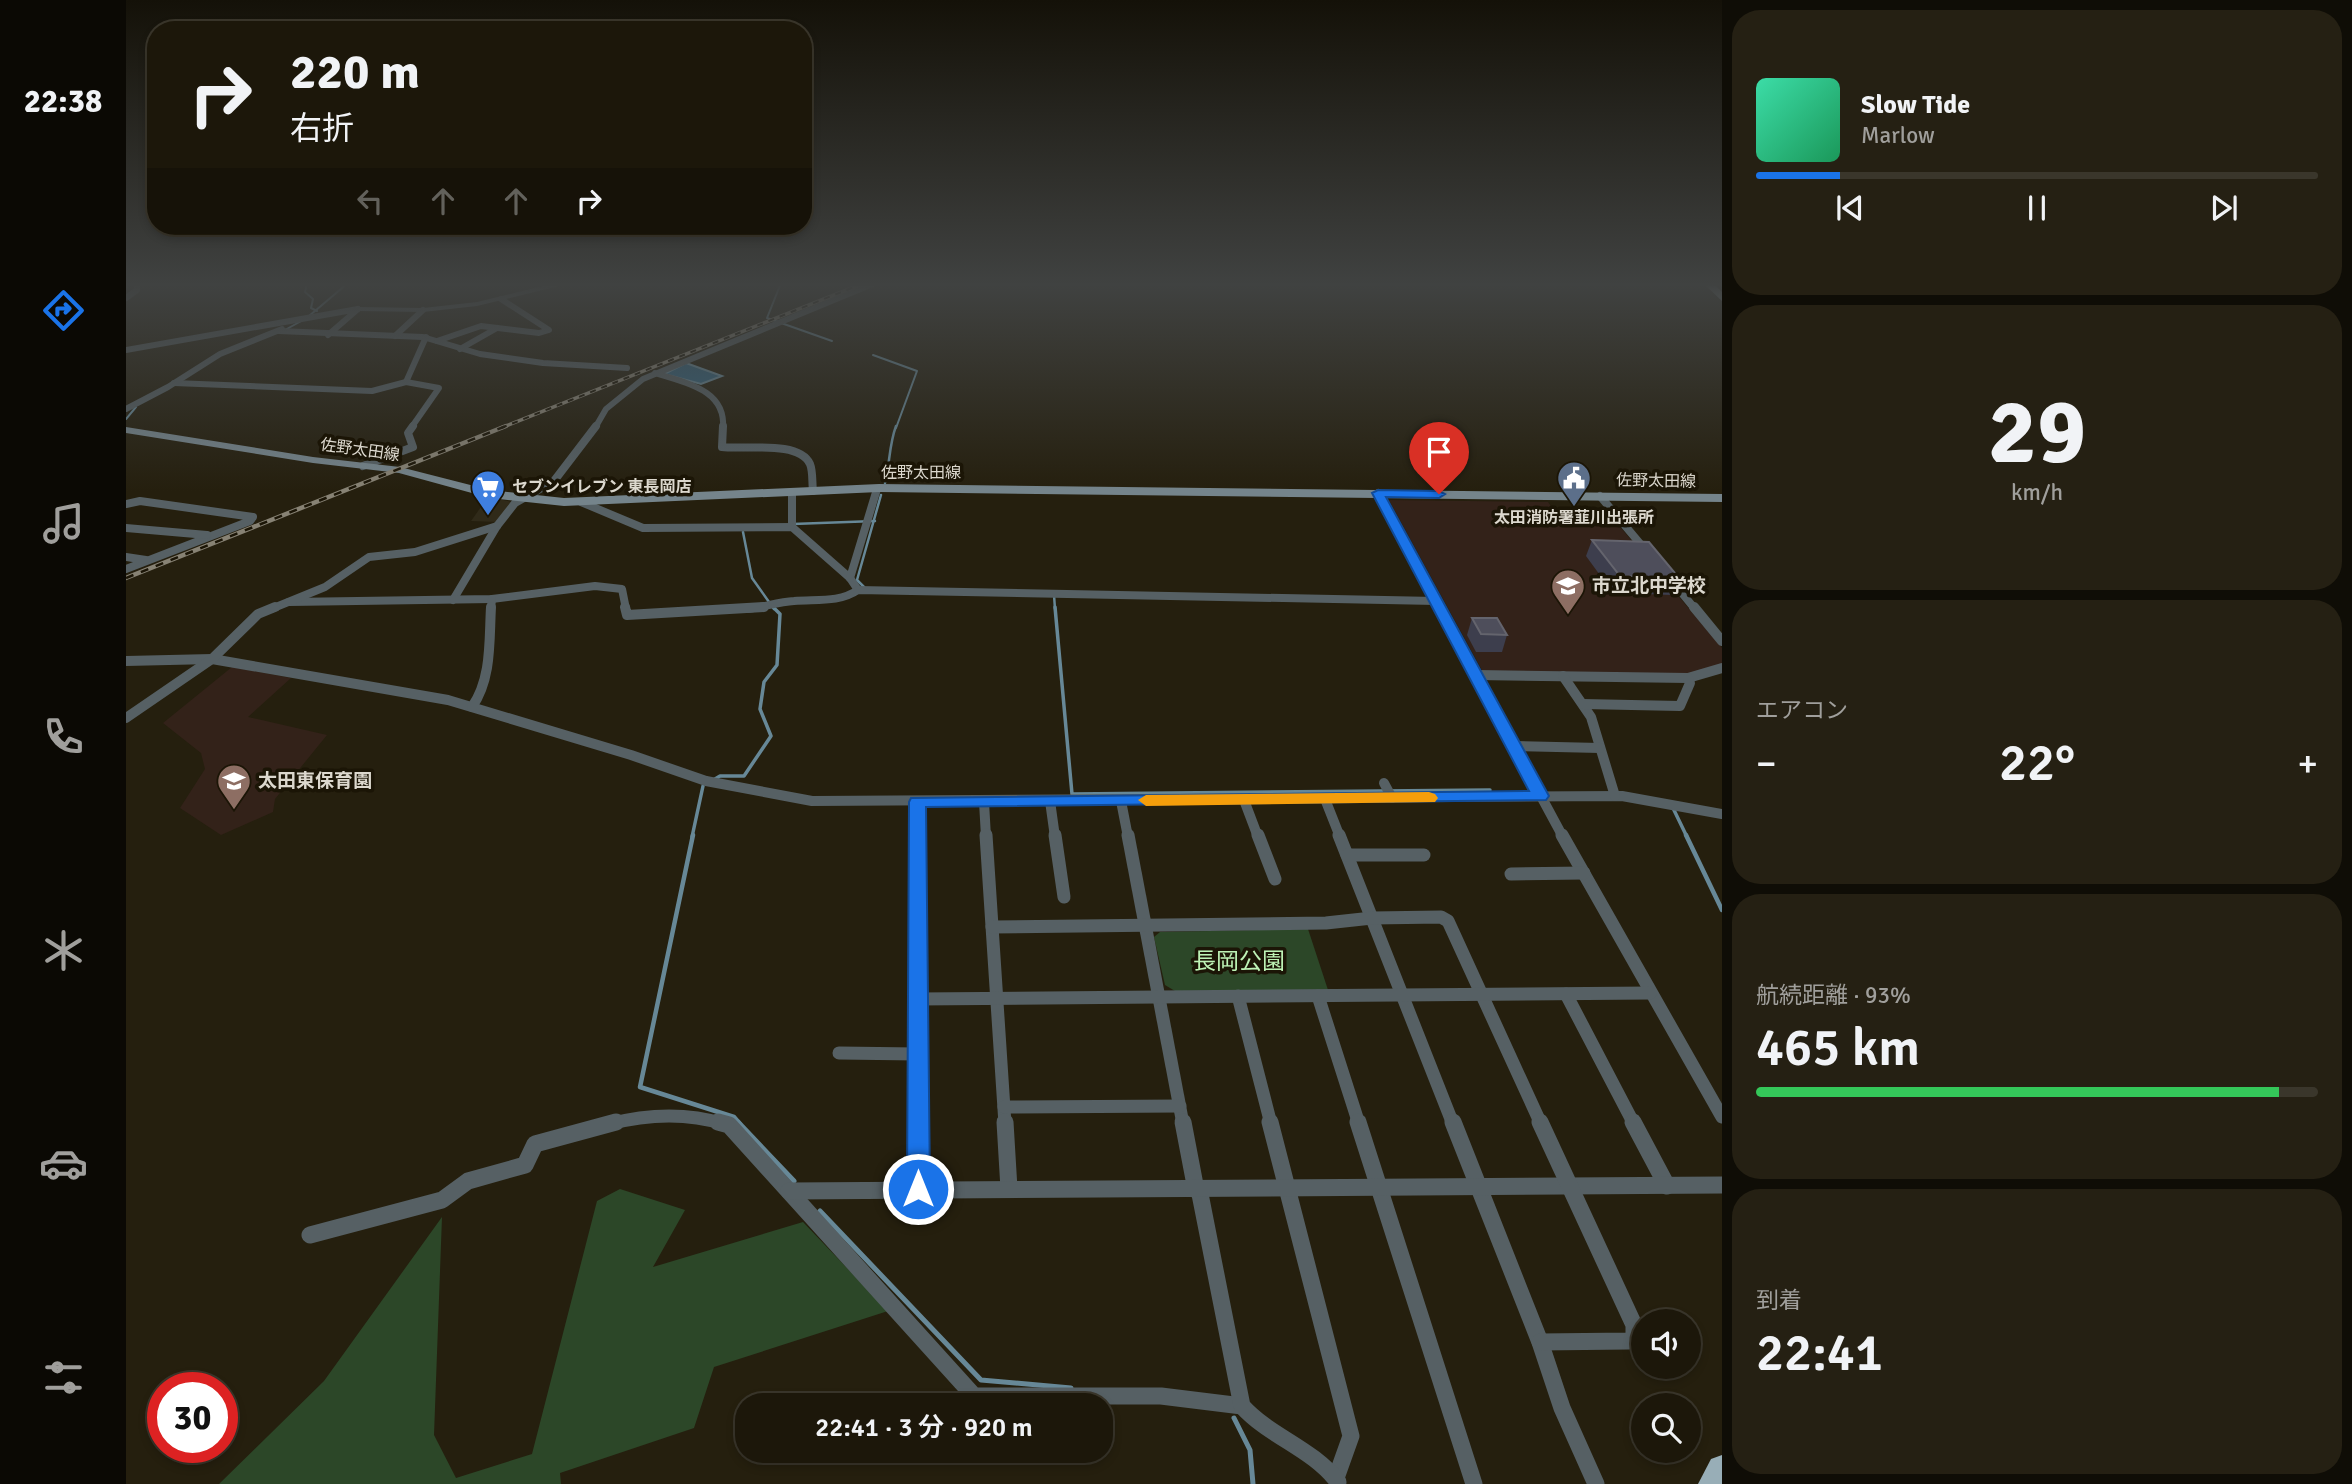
<!DOCTYPE html>
<html lang="ja">
<head>
<meta charset="utf-8">
<style>
	:root { --surface:#1c170a; --page:#252013; --text:#f1f3f6; --muted:#a09f9c; --line:#3a362b; --accent:#1a73e8 }
	body { margin:0; font-family:Signika,"Noto Sans JP",sans-serif; background:var(--page); color:var(--text); height:100vh; display:flex; flex-direction:column; font-size:26px; white-space:nowrap }
	* { box-sizing:border-box; margin:0 }
	p { font-size:23px; color:var(--muted) }
	.icon { flex:none; width:38px; height:38px; fill:none; stroke:currentColor; stroke-width:2; stroke-linecap:round; stroke-linejoin:round }
	.map { position:relative; flex:1; overflow:hidden }
	.side { display:flex; flex-direction:column; gap:10px; padding:10px; background:#0f0d06; width:630px }
	.side>* { flex:none }
	.guide { position:absolute; left:21px; top:21px; width:665px; height:214px; border-radius:28px; box-shadow:0 4px 10px #0003,0 0 0 2px var(--line); background:#1c170a; color:var(--text); overflow:hidden }
	.buttons { position:absolute; left:1505px; top:1309px; display:grid; gap:14px }
	.buttons a { display:grid; place-items:center; width:70px; height:70px; border-radius:50%; background:var(--surface); box-shadow:0 4px 10px #0003,0 0 0 2px var(--line); font-size:35px }
	.speed { position:absolute; left:21px; top:1372px; display:flex; gap:14px; font-size:35px; font-weight:700; text-align:center }
	.speed>* { display:grid; place-content:center; width:91px; height:91px; border-radius:50%; background:var(--surface); box-shadow:0 4px 10px #0003,0 0 0 2px var(--line); line-height:1 }
	.speed .limit { border:10px solid #d22; background:#fff; color:#111 }
	.pin { position:absolute; display:grid; place-items:center; width:60px; height:60px; color:#fff; margin:-72px -30px; border-radius:50% 50% 50% 0; rotate:-45deg; box-shadow:0 0 7px #0007 }
	.pin .icon { rotate:45deg }
	.me { position:absolute; width:77px; margin:-38px; rotate:0deg; stroke-linejoin:round; filter:drop-shadow(0 0 5px #0008) }
	.turn { display:flex; align-items:center; gap:24px; height:147px; padding:0 28px; font-size:32px }
	.turn .icon { width:91px; height:91px; stroke-width:2.5 }
	.turn b { display:block; font-size:49px; line-height:60px }
	.lanes { display:flex; align-items:center; height:66px; padding:0 28px; background:#0003; justify-content:center; gap:35px; direction:ltr }
	.lanes .off { opacity:.35 }
	.big { font-size:52px; font-weight:600; line-height:1.1 }
	.side .card { flex:1; display:flex; flex-direction:column; justify-content:center; gap:10px; min-width:0; padding:0 24px; border-radius:28px; background:var(--page) }
	.side .dial { align-items:center; gap:0 }
	.dial b { font-size:91px; line-height:1 }
	.song { display:flex; align-items:center; gap:21px }
	.cover { width:84px; height:84px; border-radius:10px; background:linear-gradient(135deg,hsl(160 70% 55%),hsl(150 70% 35%)) }
	.played { height:7px; border-radius:4px; background:linear-gradient(90deg,var(--accent) 15%,var(--line) 15%) }
	.keys { display:flex; justify-content:space-around; direction:ltr }
	.heat { display:flex; justify-content:space-between; align-items:center; font-size:38px; direction:ltr }
	.charge { height:10px; border-radius:5px; background:linear-gradient(90deg,#34c759 93%,var(--line) 0) }
	.trip { position:absolute; left:609px; top:1393px; width:378px; height:70px; border-radius:28px; background:var(--surface); box-shadow:0 4px 10px #0003,0 0 0 2px var(--line); font-weight:600; line-height:70px; text-align:center }
	main { display:flex; flex:1; min-height:0 }
	.dock { display:flex; flex-direction:column; width:126px; justify-content:space-around; align-items:center; background:#0b0904; color:var(--muted) }
	.dock .icon { width:49px; height:49px }
	.dock .selected { color:var(--accent) }
	.dock b { font-size:32px; color:var(--text) }
	.map>svg:first-child { display:block }
	.commercial { fill:#302a19 }
	.education { fill:#332219 }
	.green { fill:#2c4728 }
	.water { fill:#356580; stroke:#678897; stroke-width:2 }
	.lines { fill:none; stroke-linecap:round; stroke-linejoin:round }
	.stream-far4 { stroke:#678897; stroke-width:2 }
	.stream-far3 { stroke:#678897; stroke-width:2.5 }
	.stream-far2 { stroke:#678897; stroke-width:3.5 }
	.stream-far1 { stroke:#678897; stroke-width:4.5 }
	.stream { stroke:#678897; stroke-width:5 }
	.minor-far4 { stroke:#566064; stroke-width:6 }
	.minor-far3 { stroke:#566064; stroke-width:8 }
	.minor-far2 { stroke:#566064; stroke-width:10 }
	.minor-far1 { stroke:#566064; stroke-width:13 }
	.minor { stroke:#566064; stroke-width:17 }
	.tertiary { fill:#566064; fill-rule:evenodd }
	.secondary { fill:#75848b; fill-rule:evenodd }
	.trunk { fill:#98aeb7; fill-rule:evenodd }
	.rail-far1-casing { stroke:#878274; stroke-width:3.5 }
	.rail-casing { stroke:#878274; stroke-width:4.5 }
	.rail-far1 { stroke:#1b1506; stroke-width:2; stroke-dasharray:6; stroke-linecap:butt }
	.rail { stroke:#1b1506; stroke-width:2.5; stroke-dasharray:8; stroke-linecap:butt }
	.wall { fill:#3d3e4d }
	.building { fill:#4e4e5b; stroke:#64646d; stroke-width:2 }
	.route { fill:#1a73e8; stroke:#114b97; stroke-width:2 }
	.slow { fill:#f59e0b }
	.labels { text-anchor:middle; dominant-baseline:central; stroke-width:7; stroke-linejoin:round; paint-order:stroke }
	.far-street-label { font-size:16px; fill:#dcd8ce; stroke:#1b1506 }
	.far-poi-label { font-size:16px; font-weight:bold; fill:#dcd8ce; stroke:#1b1506; text-anchor:start }
	.poi-label { font-size:19px; font-weight:bold; fill:#dcd8ce; stroke:#1b1506; text-anchor:start }
	.near-park-label { font-size:23px; fill:#bef3b6; stroke:#1b1506 }
</style>
</head>
<body>
<main>
<nav class="dock">
<b>22:38</b>
<svg class="icon selected" aria-label="directions" viewBox="0 0 24 24"><path d="M12 3l9 9-9 9-9-9zM9 14v-3h6M13 9l2 2-2 2"/></svg>
<svg class="icon" aria-label="music" viewBox="0 0 24 24"><path d="M9 18V5l10-2v13"/><circle cx="6" cy="18" r="3"/><circle cx="16" cy="16" r="3"/></svg>
<svg class="icon" aria-label="phone" viewBox="0 0 24 24"><path d="M5 4h4l2 5-3 2q2 4 5 5l2-3 5 2v4C11 20 4 13 5 4z"/></svg>
<svg class="icon" aria-label="climate" viewBox="0 0 24 24"><path d="M12 3v18M4 7l16 10M4 17L20 7"/></svg>
<svg class="icon" aria-label="car" viewBox="0 0 24 24"><path d="M5 17H2v-5l4-1 3-4h7l3 4 3 1v5h-3M9 17h6M6 11h13"/><circle cx="7" cy="17" r="2"/><circle cx="17" cy="17" r="2"/></svg>
<svg class="icon" aria-label="filters" viewBox="0 0 24 24"><path d="M4 7h16M4 17h16"/><circle cx="9" cy="7" r="2"/><circle cx="15" cy="17" r="2"/></svg>
</nav>
<div class="map">
<svg width="1596" height="1484" viewBox="0 0 1596 1484">
	<rect width="100%" height="100%" fill="#251f0e"/>
	<path class="commercial" d="M362,497L386,502L372,522L345,521Z"/>
	<g class="education">
		<path d="M1263,500L1422,502L1432,516L1484,515L1596,648V663L1567,675L1357,672Z"/>
		<path d="M106,667L165,678L122,717L201,735L149,799L147,812L95,835L54,808L79,769L75,753L37,723Z"/>
	</g>
	<g class="green">
		<path d="M1182,929L1202,990L1049,991L1039,985L1028,937L1034,932Z"/>
		<path d="M494,1189L559,1210L527,1267L677,1222L762,1311L588,1367L568,1428L434,1473L435,1484H93L198,1381L316,1217L308,1435L330,1478L406,1454L471,1201Z"/>
	</g>
	<path class="water" d="M560,363L596,376L575,384L538,374Z"/>
	<g class="lines">
		<g class="stream-far4">
			<path d="M181,283L179,292L187,299L185,308L191,311"/>
			<path d="M655,283L641,318L706,341"/>
			<path d="M183,316L222,283"/>
			<path d="M159,330L177,320"/>
			<path d="M747,355L791,371L770,428"/>
			<path d="M0,419L10,407"/>
		</g>
		<g class="stream-far3">
			<path d="M759,483C764,463 763,445 770,426"/>
			<path d="M667,524L749,521"/>
			<path d="M617,532L626,578L648,609"/>
			<path d="M738,587L731,580L755,495"/>
			<path d="M928,595L929,609"/>
		</g>
		<g class="stream-far2">
			<path d="M929,607L946,794L1364,790"/>
			<path d="M589,779L594,776H618L645,736L634,709L638,682L651,665L654,614L647,607"/>
			<path d="M1547,808L1561,837"/>
			<path d="M566,837L577,786"/>
		</g>
		<g class="stream-far1">
			<path d="M567,835L514,1087L608,1117L614,1124"/>
			<path d="M1560,835L1596,910"/>
		</g>
		<g class="stream">
			<path d="M612,1122L668,1181"/>
			<path d="M694,1211L855,1380L945,1388"/>
			<path d="M1108,1418L1124,1450L1127,1484"/>
		</g>
		<g class="minor-far4">
			<path d="M0,298L11,290V283"/>
			<path d="M153,331L297,337L354,354L417,363L501,368"/>
			<path d="M202,335L232,309"/>
			<path d="M269,336L297,310"/>
			<path d="M311,341L355,326L413,333L423,330L375,299"/>
			<path d="M334,349L371,328"/>
			<path d="M0,350L232,309"/>
			<path d="M529,373C559,383 600,389 597,428"/>
			<path d="M280,382L300,337"/>
			<path d="M48,383L246,391L280,382L313,388L285,428"/>
			<path d="M0,409L42,387L94,354L156,329"/>
			<path d="M469,428L480,409L517,379L749,283"/>
		</g>
		<g class="minor-far3">
			<path d="M597,426L596,447C618,450 673,440 684,464C687,471 686,483 687,491"/>
			<path d="M237,466L287,447L282,433L287,426"/>
			<path d="M666,492V527"/>
			<path d="M1252,493L1314,609"/>
			<path d="M1474,496L1522,553"/>
			<path d="M455,502L517,528L666,527L724,578L732,590"/>
			<path d="M0,504L14,501L127,517L124,521L0,569"/>
			<path d="M0,528L81,535"/>
			<path d="M0,557L20,560"/>
			<path d="M1542,576L1569,609"/>
			<path d="M724,578L751,489"/>
			<path d="M327,600L371,526L389,503L428,481L470,426"/>
			<path d="M163,602L366,599L469,586L496,589L500,609"/>
			<path d="M145,609L199,587L243,557L289,552L371,526"/>
			<path d="M365,609L366,599"/>
			<path d="M619,609C635,608 651,602 668,601C690,599 713,603 732,590L1310,601"/>
		</g>
		<g class="minor-far2">
			<path d="M499,607L501,615L638,607"/>
			<path d="M1313,607L1437,837"/>
			<path d="M1568,607L1596,641"/>
			<path d="M0,661L86,659L322,700L505,755L580,781L686,801L1496,796L1596,814"/>
			<path d="M1350,675L1562,678L1596,668"/>
			<path d="M1437,676L1465,717L1489,796"/>
			<path d="M1457,704L1554,706L1564,683L1562,678"/>
			<path d="M346,707C366,678 363,641 365,607"/>
			<path d="M0,718L86,659L132,614L149,607"/>
			<path d="M1389,746L1474,748"/>
			<path d="M1258,783L1266,798"/>
			<path d="M1199,799L1214,837"/>
			<path d="M1118,800L1132,837"/>
			<path d="M924,801L929,837"/>
			<path d="M995,801L1002,837"/>
			<path d="M791,802V837"/>
			<path d="M858,802L860,837"/>
		</g>
		<g class="minor-far1">
			<path d="M791,835L792,1124"/>
			<path d="M860,835L879,1124"/>
			<path d="M929,835L938,897"/>
			<path d="M1002,835L1057,1124"/>
			<path d="M1132,835L1149,879"/>
			<path d="M1213,835L1327,1124"/>
			<path d="M1436,835L1596,1117"/>
			<path d="M1221,855H1298"/>
			<path d="M1385,874L1458,873"/>
			<path d="M866,927L1200,923L1246,918L1315,917L1322,921L1415,1124"/>
			<path d="M1440,994L1508,1124"/>
			<path d="M1112,996L1145,1124"/>
			<path d="M1192,996L1233,1124"/>
			<path d="M791,999L1524,993"/>
			<path d="M713,1053L791,1054"/>
			<path d="M878,1107L1054,1106"/>
			<path d="M483,1124C522,1114 559,1112 598,1124"/>
		</g>
		<g class="minor">
			<path d="M592,1122L603,1125L848,1396H1035L1116,1406"/>
			<path d="M792,1122V1189"/>
			<path d="M879,1122L883,1189"/>
			<path d="M1057,1122L1070,1190"/>
			<path d="M1144,1122L1225,1436L1210,1478"/>
			<path d="M1232,1122L1348,1484"/>
			<path d="M1327,1122L1414,1342L1436,1408L1470,1484"/>
			<path d="M1507,1122L1541,1186"/>
			<path d="M1073,1189L1116,1406C1144,1437 1186,1448 1212,1482"/>
			<path d="M663,1191L1596,1185"/>
			<path d="M184,1235L316,1200L342,1181L399,1165L409,1144L490,1122"/>
			<path d="M1414,1342L1503,1341L1508,1336V1325L1414,1122"/>
		</g>
		<path class="tertiary" d="M429,283H445L351,306L297,312L232,311L228,309L232,307L297,308L351,302Z"/>
		<path class="secondary" d="M0,427L187,457L274,467L364,490L438,498L753,484L1596,494V502L753,492L438,506L364,498L273,473L187,463L0,433Z"/>
		<g class="trunk">
			<path d="M1577,283H1587L1596,292V301Z"/>
			<path d="M1596,1455V1484H1572L1585,1459Z"/>
		</g>
		<g class="rail-far1-casing">
			<path id="rail-far1" d="M375,428L738,283"/>
		</g>
		<g class="rail-casing">
			<path id="rail" d="M0,578L380,426"/>
		</g>
		<use href="#rail-far1" class="rail-far1"/>
		<use href="#rail" class="rail"/>
	</g>
	<g class="wall">
		<path d="M1466,540L1553,578L1546,595L1487,593L1460,556Z"/>
		<path d="M1346,618L1381,635L1376,652H1350L1341,635Z"/>
	</g>
	<g class="building">
		<path d="M1466,540L1523,542L1553,578L1494,576Z"/>
		<path d="M1346,618H1371L1381,635L1355,634Z"/>
	</g>
	<linearGradient id="sky" x2="0" y2="1"><stop stop-color="#141108"/><stop offset="0.58" stop-color="#404241"/><stop offset="1" stop-color="#404241" stop-opacity="0"/></linearGradient>
	<rect width="1596" height="491" fill="url(#sky)"/>
	<path class="route" d="M1252,490L1313,491L1319,494L1313,498L1260,497L1423,796L1420,800L800,807L804,1189L800,1197L792,1199L784,1197L781,1189L783,802L785,798L1403,791L1246,493Z"/>
	<path class="slow" d="M1303,792L1309,794L1312,798L1309,802L1020,806L1012,800L1020,795Z"/>
	<defs>
		<g id="civic-pin" transform="scale(1.75)"><path d="M0 17L-7.5 6A9.5 9.5 0 1 1 7.5 6Z" fill="#5c6f8a" stroke="#1b1506"/><path d="M-.6-6.5H3V-4.5H.6V-3L4-1V1h2V6H-6V1h2V-1L-.6-3ZM-1.2 2.5V6h2.4V2.5Z" fill="#fff"/></g>
		<g id="supermarket-pin" transform="scale(1.75)"><path d="M0 17L-7.5 6A9.5 9.5 0 1 1 7.5 6Z" fill="#3f7fe0" stroke="#1b1506"/><path d="M-6-5.5h2.5l.6 2H6L4.5 2H-2.5L-4.4-4H-6ZM-1.5 3.2a1.3 1.3 0 1 0 .1 0ZM3 3.2a1.3 1.3 0 1 0 .1 0Z" fill="#fff"/></g>
		<g id="school-pin" transform="scale(1.75)"><path d="M0 17L-7.5 6A9.5 9.5 0 1 1 7.5 6Z" fill="#8d6e63" stroke="#1b1506"/><path d="M0-5L7-2L0 1L-7-2ZM-4 1L0 2.5L4 1V4Q0 6-4 4Z" fill="#fff"/></g>
	</defs>
	<g fill-rule="evenodd">
		<use href="#civic-pin" x="1448" y="478"/>
		<use href="#supermarket-pin" x="362" y="487"/>
		<use href="#school-pin" x="1442" y="586"/>
		<use href="#school-pin" x="108" y="781"/>
	</g>
	<g class="labels">
		<g class="far-street-label">
			<text transform="translate(234 450) rotate(8)">佐野太田線</text>
			<text x="795" y="473">佐野太田線</text>
			<text transform="translate(1530 481) rotate(1)">佐野太田線</text>
		</g>
		<g class="far-poi-label">
			<text x="386" y="487">セブンイレブン 東長岡店</text>
			<text x="1448" y="518" text-anchor="middle">太田消防署韮川出張所</text>
		</g>
		<g class="poi-label">
			<text x="1466" y="586">市立北中学校</text>
			<text x="132" y="781">太田東保育園</text>
		</g>
		<g class="near-park-label">
			<text x="1113" y="961">長岡公園</text>
		</g>
	</g>
</svg>
<div class="buttons">
<a><svg class="icon" aria-label="sound" viewBox="0 0 24 24"><path d="M4 9h4l5-4v14l-5-4H4zM17 9q2 3 0 6"/></svg></a>
<a><svg class="icon" aria-label="search" viewBox="0 0 24 24"><circle cx="10" cy="10" r="6"/><path d="M15 15l6 6"/></svg></a>
</div>
<div class="speed"><div class="limit">30</div></div>
<div class="pin" style="left:1313px;top:494px;background:#d93025"><svg class="icon" aria-label="arrive" viewBox="0 0 24 24"><path d="M6 21V4h12l-3 4 3 4H6"/></svg></div>
<svg class="me" style="left:792px;top:1189px" viewBox="-20 -20 40 40"><circle r="17" fill="#1a73e8" stroke="#fff" stroke-width="3"/><path d="M0-11L8 9 0 5-8 9z" fill="#fff"/></svg>
<div class="trip">22:41 · 3 分 · 920 m</div>
<div class="guide">
<div class="turn"><svg class="icon" aria-label="right" viewBox="0 0 24 24"><path d="M7 20v-9h11M14 6l5 5-5 5"/></svg><div><b>220 m</b>右折</div></div>
<div class="lanes"><svg class="icon off" aria-label="left" viewBox="0 0 24 24"><path d="M17 20v-9H6M10 6l-5 5 5 5"/></svg><svg class="icon off" aria-label="ahead" viewBox="0 0 24 24"><path d="M12 20V5M6 11l6-6 6 6"/></svg><svg class="icon off" aria-label="ahead" viewBox="0 0 24 24"><path d="M12 20V5M6 11l6-6 6 6"/></svg><svg class="icon" aria-label="right" viewBox="0 0 24 24"><path d="M7 20v-9h11M14 6l5 5-5 5"/></svg></div>
</div>
</div>
<section class="side">
<div class="card">
<div class="song"><i class="cover"></i><div><b>Slow Tide</b><p>Marlow</p></div></div>
<div class="played"></div>
<div class="keys"><svg class="icon" aria-label="previous" viewBox="0 0 24 24"><path d="M18 5L8 12l10 7zM5 5v14"/></svg><svg class="icon" aria-label="pause" viewBox="0 0 24 24"><path d="M8 5v14M16 5v14"/></svg><svg class="icon" aria-label="next" viewBox="0 0 24 24"><path d="M6 5l10 7-10 7zM19 5v14"/></svg></div>
</div>
<div class="card dial"><b>29</b><p>km/h</p></div>
<div class="card"><p>エアコン</p>
<div class="heat"><a>−</a><b class="big">22°</b><a>+</a></div>
</div>
<div class="card"><p>航続距離 · 93%</p><b class="big">465 km</b><div class="charge"></div></div>
<div class="card"><p>到着</p><b class="big">22:41</b></div>
</section>
</main>
</body>
</html>
